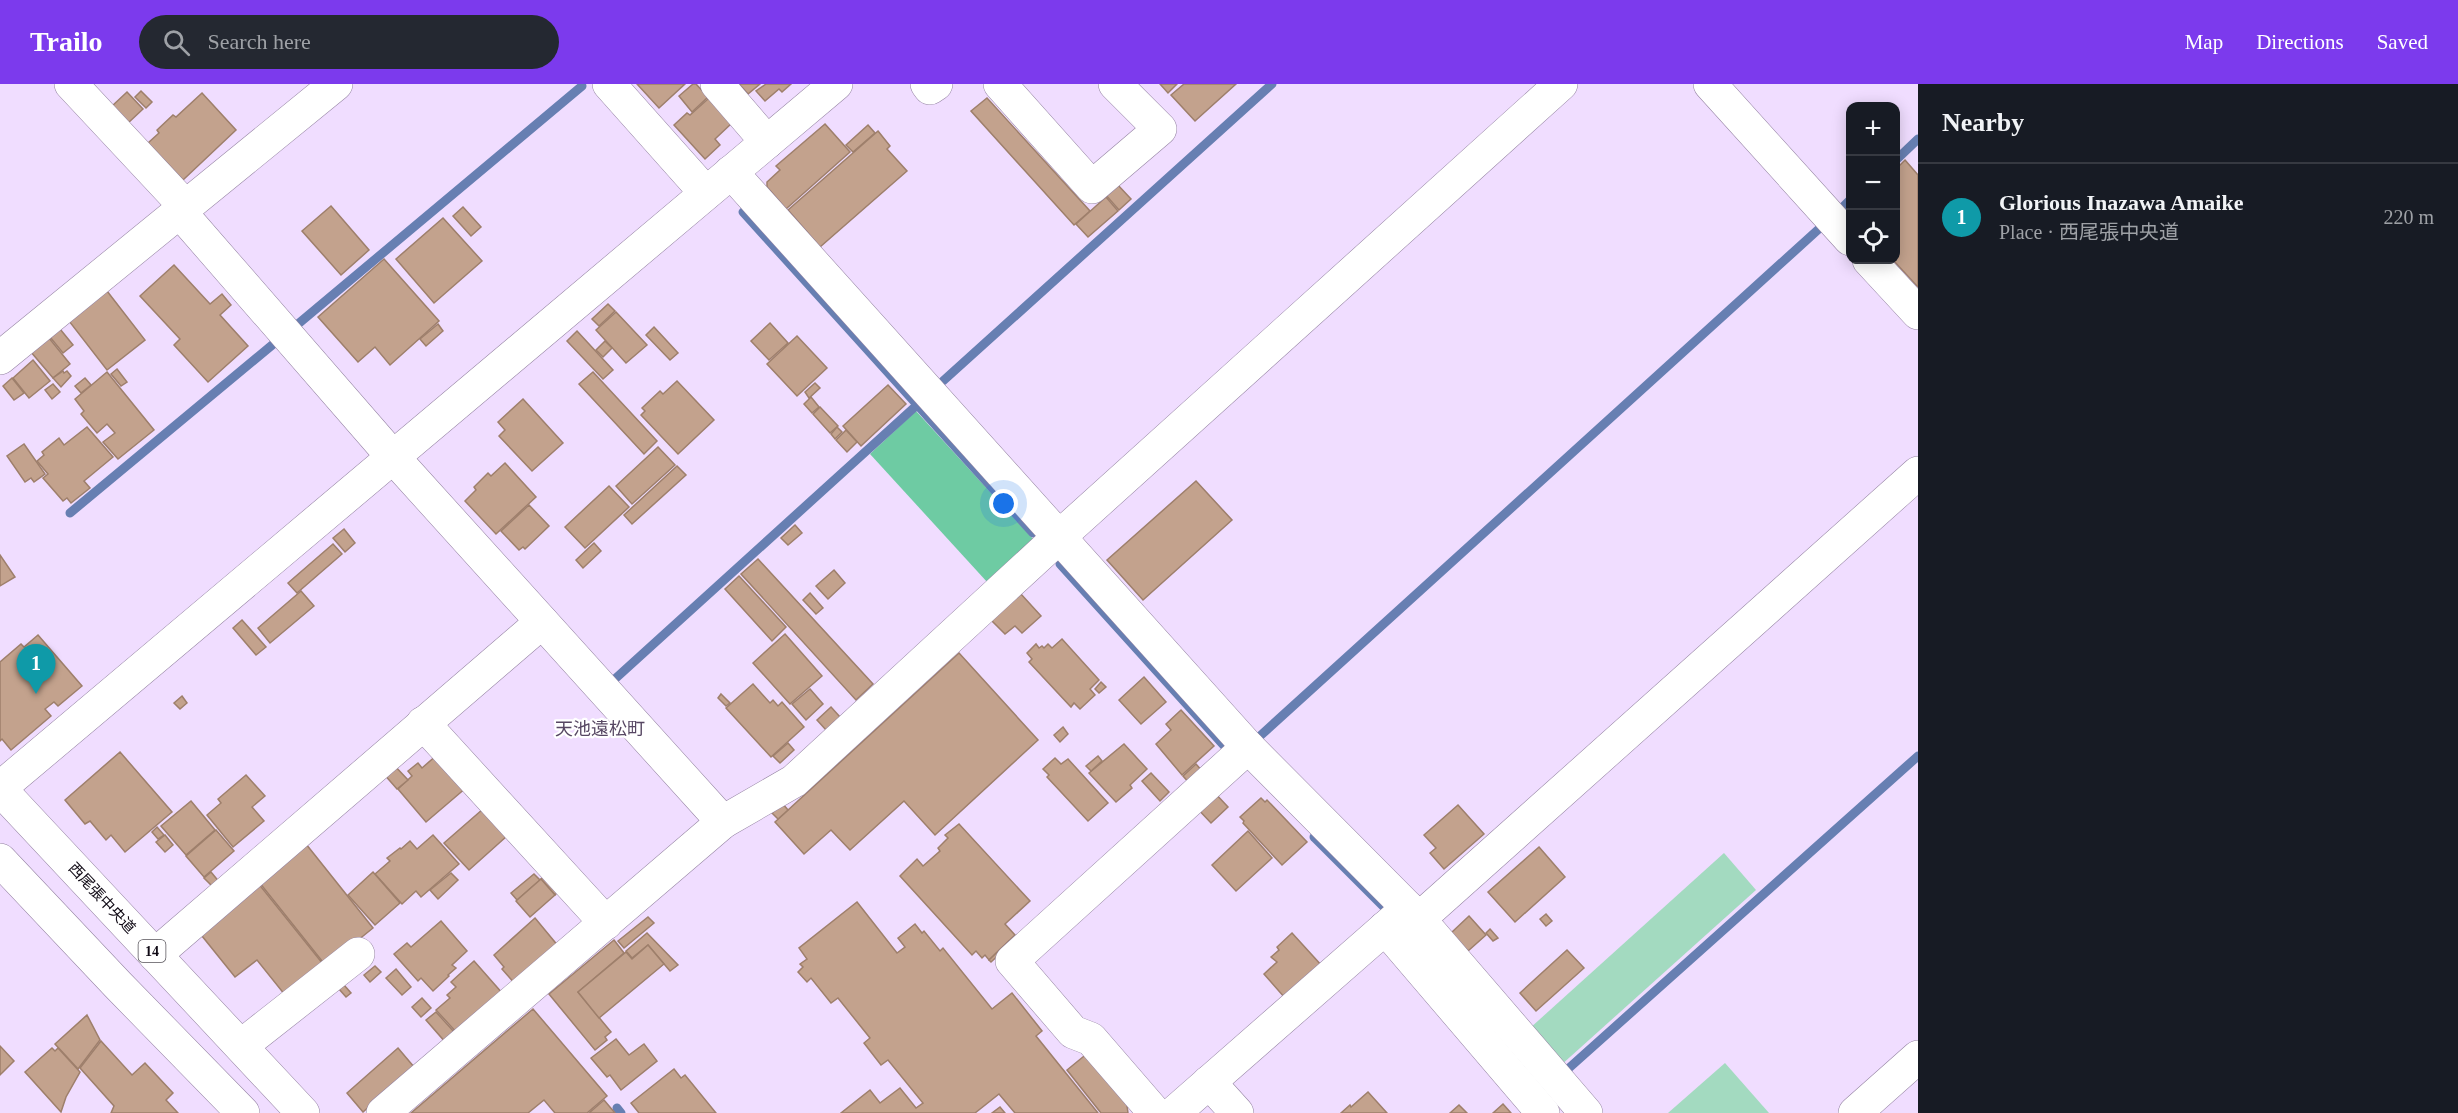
<!DOCTYPE html>
<meta charset="utf-8">
<style>
:root{--surface:#171b24;--page:#242831;--text:#f1f3f6;--muted:#9ea1a6;--line:#363941;--accent:#7c3aed}
body{margin:0;font-family:"Times New Roman","Noto Sans JP",serif;background:var(--page);color:var(--text)}
.controls{position:absolute;right:18px;top:18px;display:grid;overflow:hidden;border-radius:12px;box-shadow:0 3px 15px #0003}
.controls button{width:54px;height:54px;display:grid;place-items:center;padding:0;border:0;border-bottom:2px solid var(--line);background:var(--surface);color:var(--text);font:30px sans-serif}
.you{position:absolute;left:1004px;top:420px;width:21px;height:21px;margin:-15px;border:4px solid #fff;border-radius:50%;background:#1a73e8;box-shadow:0 0 0 9px #1a73e833}
.badge{display:grid;place-items:center;width:39px;height:39px;border-radius:50%;background:var(--accent);color:#fff;font-size:20px;font-weight:700}
.pin{position:absolute;translate:-50% -50px;filter:drop-shadow(0 2px 3px #0008)}
.pin::after{content:'';position:absolute;top:32px;width:21px;height:18px;background:inherit;clip-path:polygon(0 0,100% 0,50% 100%)}
.list{margin:0;padding:0;list-style:none}
h2{display:flex;justify-content:space-between;align-items:center;height:78px;margin:0;padding:0 24px;font-size:26px}
h2 small{font-size:20px;font-weight:400;color:var(--muted)}
.list li{display:grid;grid-template-columns:39px 1fr auto;gap:18px;align-items:center;box-sizing:border-box;height:108px;padding:0 24px;border-top:2px solid var(--line)}
.list b{display:block;font-size:22px;white-space:nowrap}
.list p{margin:0;font-size:20px;white-space:nowrap;color:var(--muted)}
.list em{font-size:20px;font-style:normal;color:var(--muted)}
.icon{flex:none;width:33px;height:33px;fill:none;stroke:currentColor;stroke-width:2;stroke-linecap:round;stroke-linejoin:round}
.map{position:relative;flex:none;width:1918px;height:1029px;overflow:hidden}
header{display:flex;align-items:center;gap:36px;box-sizing:border-box;height:84px;padding:0 30px;background:var(--accent);color:#fff}
header strong{font-size:28px}
nav{display:flex;gap:33px;margin-inline-start:auto;font-size:21px}
.search{width:420px;height:54px;background:var(--page);display:flex;align-items:center;gap:15px;box-sizing:border-box;padding:0 21px;border-radius:33px;color:var(--muted);font-size:22px}
main{display:flex}
aside{flex:1;background:var(--surface)}
.map>svg:first-child{display:block}
.green{fill:#a3dac0}
.forest{fill:#6ecba3}
.lines{fill:none;stroke-linecap:round;stroke-linejoin:round}
.stream{stroke:#677fb2;stroke-width:9}
.building{fill:#c3a28d;stroke:#9e7f6b;stroke-width:1.5}
.minor-casing{stroke:#9584a3;stroke-width:34}
.major-casing{stroke:#9584a3;stroke-width:34}
.minor{stroke:#fff;stroke-width:33}
.major{stroke:#fff;stroke-width:33}
.labels{text-anchor:middle;dominant-baseline:central;stroke-width:4.5;stroke-linejoin:round;paint-order:stroke}
.shield{fill:#fff;stroke:#57535a;stroke-width:1.5}
.shield-label{font-size:14px;font-weight:bold;fill:#0f0914}
.street-label{font-size:15px;fill:#0f0914;stroke:#fff}
.quarter-label{font-size:18px;fill:#574763;stroke:#fff}
</style>
<header>
<strong>Trailo</strong>
<div class="search"><svg class="icon" aria-label="search" viewBox="0 0 24 24"><circle cx="10" cy="10" r="6"/><path d="M15 15l6 6"/></svg>Search here</div>
<nav><a>Map</a><a>Directions</a><a>Saved</a></nav>
</header>
<main>
<div class="map">
<svg width="1918" height="1029" viewBox="0 0 1918 1029">
<rect width="100%" height="100%" fill="#f0ddff"/>
<g class="green">
<path d="M1724,769l32,37 -196,176 -31,-37z"/>
<path d="M1725,979l44,50h-101z"/>
</g>
<path class="forest" d="M916,327l119,130 -47,42 -118,-129z"/>
<g class="lines">
<g class="stream">
<path d="M1896,76l22,-21"/>
<path d="M1843,123l7,-7"/>
<path d="M743,128l290,321"/>
<path d="M298,240l284,-238"/>
<path d="M943,297l329,-297"/>
<path d="M70,429l207,-172"/>
<path d="M1060,480l168,186"/>
<path d="M616,594l301,-273"/>
<path d="M1260,652l561,-509"/>
<path d="M1314,753l73,73"/>
<path d="M1569,984l349,-312"/>
<path d="M617,1024l4,5"/>
</g>
</g>
<g class="building">
<path d="M637,0h48l-26,24z"/>
<path d="M693,0h3l12,13 -16,15 -13,-16z"/>
<path d="M739,0h21l-12,10z"/>
<path d="M766,0h25l-9,8 -3,-3 -14,12 -9,-10z"/>
<path d="M1160,0h17l-9,9z"/>
<path d="M1184,0h52l-41,37 -24,-26z"/>
<path d="M141,7l11,11 -6,6 -11,-11z"/>
<path d="M127,8l16,17 -16,15 -16,-17z"/>
<path d="M202,9l34,37 -53,50 -35,-37 11,-10 -2,-3 16,-15 3,2z"/>
<path d="M709,14l23,25 -17,16 5,6 -15,14 -31,-34 13,-12 3,2z"/>
<path d="M987,14l103,113 -16,14 -103,-114z"/>
<path d="M825,40l25,28 -64,57 -19,-22v-5l13,-12 -4,-4z"/>
<path d="M868,41l7,8 -22,19 -7,-7z"/>
<path d="M878,47l12,15 -3,3 20,22 -87,76 -32,-37z"/>
<path d="M1905,76l13,15v112l-25,-27h3v-91z"/>
<path d="M1116,99l15,16 -12,11 -14,-16z"/>
<path d="M1106,113l12,14 -30,26 -12,-13z"/>
<path d="M331,122l38,44 -28,25 -39,-44z"/>
<path d="M463,123l18,20 -10,9 -18,-20z"/>
<path d="M443,134l39,43 -48,42 -38,-44z"/>
<path d="M384,175l55,62 -49,44 -15,-18 -17,15 -40,-45z"/>
<path d="M174,181l36,39 12,-10 9,11 -11,10 28,31 -40,36 -34,-37 6,-6 -40,-43z"/>
<path d="M107,207l38,49 -38,30 -38,-49z"/>
<path d="M608,220l7,7 -16,15 -7,-7z"/>
<path d="M616,228l31,33 -21,18 -30,-33z"/>
<path d="M770,239l18,20 -19,17 -18,-19z"/>
<path d="M438,240l5,7 -17,15 -6,-7z"/>
<path d="M654,243l24,26 -8,7 -24,-25z"/>
<path d="M60,245l13,16 -10,8 -13,-16z"/>
<path d="M577,247l36,39 -10,9 -36,-38z"/>
<path d="M797,252l30,32 -30,28 -30,-32z"/>
<path d="M49,254l21,26 -17,14 -22,-26z"/>
<path d="M605,257l7,7 -9,9 -7,-7z"/>
<path d="M33,276l17,21 -21,17 -16,-20z"/>
<path d="M117,285l10,13 -6,4 -10,-12z"/>
<path d="M63,287l1,2 3,-2 4,5 -10,11 -8,-9z"/>
<path d="M107,288l47,58 -36,29 -15,-17 12,-9 -8,-9 -10,9 -16,-19 3,-3 -9,-12z"/>
<path d="M593,288l64,69 -13,13 -65,-70z"/>
<path d="M12,294l12,15 -10,7 -11,-14z"/>
<path d="M85,294l6,7 -10,8 -6,-7z"/>
<path d="M677,297l37,39 -36,34 -37,-39 4,-4 -3,-3 18,-17 3,3z"/>
<path d="M815,299l5,5 -11,10 -4,-6z"/>
<path d="M53,300l7,8 -8,7 -7,-9z"/>
<path d="M888,301l18,19 -45,42 -18,-20z"/>
<path d="M811,313l8,10 -7,6 -8,-9z"/>
<path d="M523,315l40,44 -31,28 -33,-35 6,-6 -7,-8z"/>
<path d="M820,323l18,19 -8,7 -17,-19z"/>
<path d="M87,343l26,30 -29,24 6,7 -19,15 -4,-5 -4,3 -20,-23 5,-4 -11,-13 7,-6 -2,-3 17,-14 5,7z"/>
<path d="M837,343l5,5 -7,7 -4,-5z"/>
<path d="M846,346l11,12 -10,10 -11,-12z"/>
<path d="M24,360l21,30 -11,8 -3,-4 -6,4 -18,-26z"/>
<path d="M658,363l17,18 -43,39 -16,-18z"/>
<path d="M505,379l31,34 -40,37 -31,-33 11,-11 -2,-3 14,-14 3,3z"/>
<path d="M677,382l9,9 -54,49 -8,-9z"/>
<path d="M1196,397l36,39 -89,80 -36,-40z"/>
<path d="M609,402l20,21 -44,41 -20,-21z"/>
<path d="M529,421l20,21 -24,23 -2,-2 -4,3 -18,-19z"/>
<path d="M795,441l7,8 -14,12 -7,-7z"/>
<path d="M344,445l11,14 -10,9 -12,-14z"/>
<path d="M594,459l7,8 -18,17 -7,-8z"/>
<path d="M333,460l9,10 -45,39 -9,-10z"/>
<path d="M0,471l15,22 -15,9z"/>
<path d="M758,475l115,125 -17,16 -115,-126z"/>
<path d="M834,486l11,13 -17,16 -12,-13z"/>
<path d="M739,492l47,51 -14,14 -47,-52z"/>
<path d="M301,507l13,15 -44,37 -12,-15z"/>
<path d="M810,509l13,15 -7,6 -13,-14z"/>
<path d="M1020,509l21,23 -19,17 -7,-7 -10,8 -14,-14z"/>
<path d="M242,536l24,27 -10,8 -23,-27z"/>
<path d="M785,550l37,42 -32,28 -37,-41z"/>
<path d="M38,551l44,51 -24,20 -4,-4 -9,7 6,7 -40,34 -9,-11 -2,2v-79l21,-18 3,3z"/>
<path d="M1062,555l37,41 -9,9 5,6 -15,14 -6,-6 -3,4 -42,-45 3,-3 -5,-6 9,-9 3,4 3,-2 2,2 4,-4 4,4z"/>
<path d="M959,569l79,87 -103,95 -31,-34 -54,49 -19,-20 -27,24 -29,-32z"/>
<path d="M1144,593l22,25 -25,22 -22,-24z"/>
<path d="M1101,598l5,5 -7,6 -4,-4z"/>
<path d="M753,600l17,19 3,-3 5,6 4,-4 22,25 -33,30 -45,-49z"/>
<path d="M810,605l13,15 -17,16 -14,-16z"/>
<path d="M721,610l9,9 -4,3 -8,-8z"/>
<path d="M182,612l5,7 -7,6 -6,-6z"/>
<path d="M831,623l9,10 -14,13 -9,-10z"/>
<path d="M1181,626l33,36 -32,29 -26,-31 15,-14 -5,-6z"/>
<path d="M1063,643l5,7 -8,8 -6,-7z"/>
<path d="M788,659l6,7 -14,13 -7,-7z"/>
<path d="M1124,660l23,25 -17,16 2,3 -16,14 -27,-29z"/>
<path d="M120,668l52,60 -47,40 -14,-17 -5,5 -16,-19 -5,3 -20,-24z"/>
<path d="M438,670l29,33 -41,35 -28,-33 14,-13 -4,-5 10,-8 4,5z"/>
<path d="M1098,672l4,5 -11,10 -5,-5z"/>
<path d="M1055,674l6,6 7,-5 40,44 -20,18 -41,-44 2,-2 -6,-6z"/>
<path d="M393,680l15,16 -11,9 -14,-16z"/>
<path d="M1196,680l7,8 -13,12 -7,-8z"/>
<path d="M1151,689l18,19 -9,9 -18,-20z"/>
<path d="M246,691l19,21 -13,11 12,14 -31,26 -26,-32 14,-12 -3,-4z"/>
<path d="M1213,707l15,16 -17,16 -15,-16z"/>
<path d="M1261,714l4,4 2,-2 40,42 -25,23 -39,-42 1,-2 -4,-4z"/>
<path d="M191,717l24,29 -29,25 -25,-29z"/>
<path d="M782,719l6,7 -10,9 -6,-6z"/>
<path d="M1458,721l26,29 -40,35 -14,-16 6,-5 -12,-13z"/>
<path d="M483,725l24,27 -38,34 -25,-27z"/>
<path d="M959,740l71,77 -25,23 10,11 -26,25 -4,-5 -3,3 -6,-7 -4,4 -72,-79 17,-17 6,7 17,-15 -2,-3 10,-10 -3,-3z"/>
<path d="M157,743l7,8 -6,4 -6,-7z"/>
<path d="M216,746l18,21 -30,26 -18,-21z"/>
<path d="M1248,747l24,27 -36,33 -24,-26z"/>
<path d="M165,751l8,10 -8,7 -9,-10z"/>
<path d="M433,751l26,29 -38,33 -5,-6 -14,13 -27,-30 15,-13 -3,-3 13,-10 1,1 9,-8 7,8z"/>
<path d="M306,760l67,84 -47,38 -67,-84z"/>
<path d="M1539,763l26,30 -50,45 -27,-30z"/>
<path d="M211,788l9,11 -6,5 -10,-10z"/>
<path d="M373,788l27,31 -25,22 -27,-30z"/>
<path d="M451,789l7,7 -20,19 -8,-9z"/>
<path d="M534,790l6,6 -23,20 -6,-7z"/>
<path d="M547,790l13,16 -5,5 -14,-16z"/>
<path d="M541,795l14,16 -25,22 -14,-16z"/>
<path d="M258,799l65,81 -38,31 -28,-35 -22,17 -37,-46z"/>
<path d="M857,818l40,51 8,-6 -7,-9 17,-14 7,9 2,-2 16,20 3,-3 49,61 20,-16 30,38 -6,5 62,77h-83l-16,-19 -24,19h-134l29,-23 10,13 20,-15 16,20 7,-5 -35,-43 -7,5 -17,-22 6,-5 -32,-40 -7,5 -20,-25 -4,4 -9,-10 5,-5 -3,-3 7,-5 -8,-11z"/>
<path d="M1546,830l6,7 -6,5 -6,-7z"/>
<path d="M1469,832l17,19 -18,16 -17,-18z"/>
<path d="M648,833l6,6 -30,25 -6,-7z"/>
<path d="M535,834l24,29 -43,38 -14,-16 2,-2 -10,-12z"/>
<path d="M441,837l26,30 -15,14 4,3 -8,7 1,1 -16,15 -12,-13 -3,3 -24,-27 13,-11 4,4z"/>
<path d="M1490,845l8,9 -5,3 -7,-8z"/>
<path d="M647,849l31,32 -8,6 -22,-26 -16,13 -6,-7z"/>
<path d="M1292,849l30,33 -37,32 -21,-24 13,-12 -6,-5 8,-7 -2,-3z"/>
<path d="M614,856l10,13 -46,39 33,40 -6,5 2,3 -12,10 -46,-56z"/>
<path d="M1009,857l2,3 -20,18 -2,-2z"/>
<path d="M648,861l16,19 -65,54 -21,-26 48,-40 6,7z"/>
<path d="M1567,866l17,18 -48,43 -16,-18z"/>
<path d="M474,877l29,33 -45,40 -22,-24 14,-12 -3,-3 9,-8 -5,-5z"/>
<path d="M375,882l6,6 -11,10 -6,-7z"/>
<path d="M396,885l15,18 -9,8 -16,-17z"/>
<path d="M344,901l7,8 -5,4 -7,-8z"/>
<path d="M422,914l9,10 -10,9 -9,-10z"/>
<path d="M533,925l74,87 -20,17h-32l-11,-13 -16,13h-117z"/>
<path d="M436,928l20,22 -9,10 -21,-24z"/>
<path d="M87,931l13,25 -22,29 -23,-25z"/>
<path d="M616,955l13,16 15,-11 13,17 -36,29 -11,-15 -3,2 -16,-19z"/>
<path d="M101,957l31,34 13,-12 28,30 -7,7 12,13h-67l3,-7 -34,-38z"/>
<path d="M0,962l14,15 -14,14z"/>
<path d="M52,964l3,3 3,-3 22,24 -14,25 -5,15 -36,-40z"/>
<path d="M398,964l16,19 -51,45 -16,-19z"/>
<path d="M1089,968l37,47 2,14h-27l-34,-43z"/>
<path d="M674,985l7,9 4,-3 31,38h-77l-8,-10z"/>
<path d="M1368,1008l19,21h-46l9,-8 1,2z"/>
<path d="M604,1016l11,13h-26z"/>
<path d="M1503,1020l8,9h-18z"/>
<path d="M1459,1021l8,8h-17z"/>
<path d="M1000,1023l5,6h-13z"/>
</g>
<g class="lines">
<g class="minor-casing">
<g id="minor">
<path d="M71,0l114,122"/>
<path d="M609,0l97,109"/>
<path d="M717,0l50,58"/>
<path d="M927,0l3,4 6,-4"/>
<path d="M1000,0l92,103 68,-58 -45,-45"/>
<path d="M1710,0l140,155"/>
<path d="M731,88l517,575 171,172 167,194"/>
<path d="M179,127l214,246 330,365"/>
<path d="M1869,176l49,53"/>
<path d="M0,274l336,-274"/>
<path d="M423,639l183,200"/>
<path d="M0,704l836,-704"/>
<path d="M1419,835l499,-446"/>
<path d="M1385,844l158,185"/>
<path d="M155,871l387,-333"/>
<path d="M241,962l117,-92"/>
<path d="M1209,998l28,31"/>
<path d="M383,1029l340,-291 71,-41 265,-244 502,-453"/>
<path d="M1155,1029l-64,-74 -18,-7 -61,-71 236,-214"/>
<path d="M1174,1029l234,-205"/>
<path d="M1855,1029l63,-56"/>
</g>
</g>
<g class="major-casing">
<g id="major">
<path d="M0,705l303,324"/>
<path d="M0,776l118,125 125,128"/>
</g>
</g>
<use href="#minor" class="minor"/>
<use href="#major" class="major"/>
</g>
<g class="labels">
<rect class="shield" x="138.5" y="856" width="27" height="22" rx="4.5"/>
<g class="shield-label">
<text x="152" y="867">14</text>
</g>
<g class="street-label">
<text transform="translate(102 814) rotate(47)">西尾張中央道</text>
</g>
<g class="quarter-label">
<text x="600" y="645">天池遠松町</text>
</g>
</g>
</svg>
<div class="controls">
<button>+</button>
<button>−</button>
<button><svg class="icon" aria-label="locate" viewBox="0 0 24 24"><circle cx="12" cy="12" r="6"/><path d="M12 2v4M12 18v4M2 12h4M18 12h4"/></svg></button>
</div>
<div class="you"></div>
<div class="pin badge" style="left:36px;top:610px;background:#0f9aa8">1</div>
</div>
<aside>
<h2>Nearby<small></small></h2>
<ul class="list">
<li><span class="badge" style="background:#0f9aa8">1</span><div><b>Glorious Inazawa Amaike</b><p>Place · 西尾張中央道</p></div><em>220 m</em></li>
</ul>
</aside>
</main>
